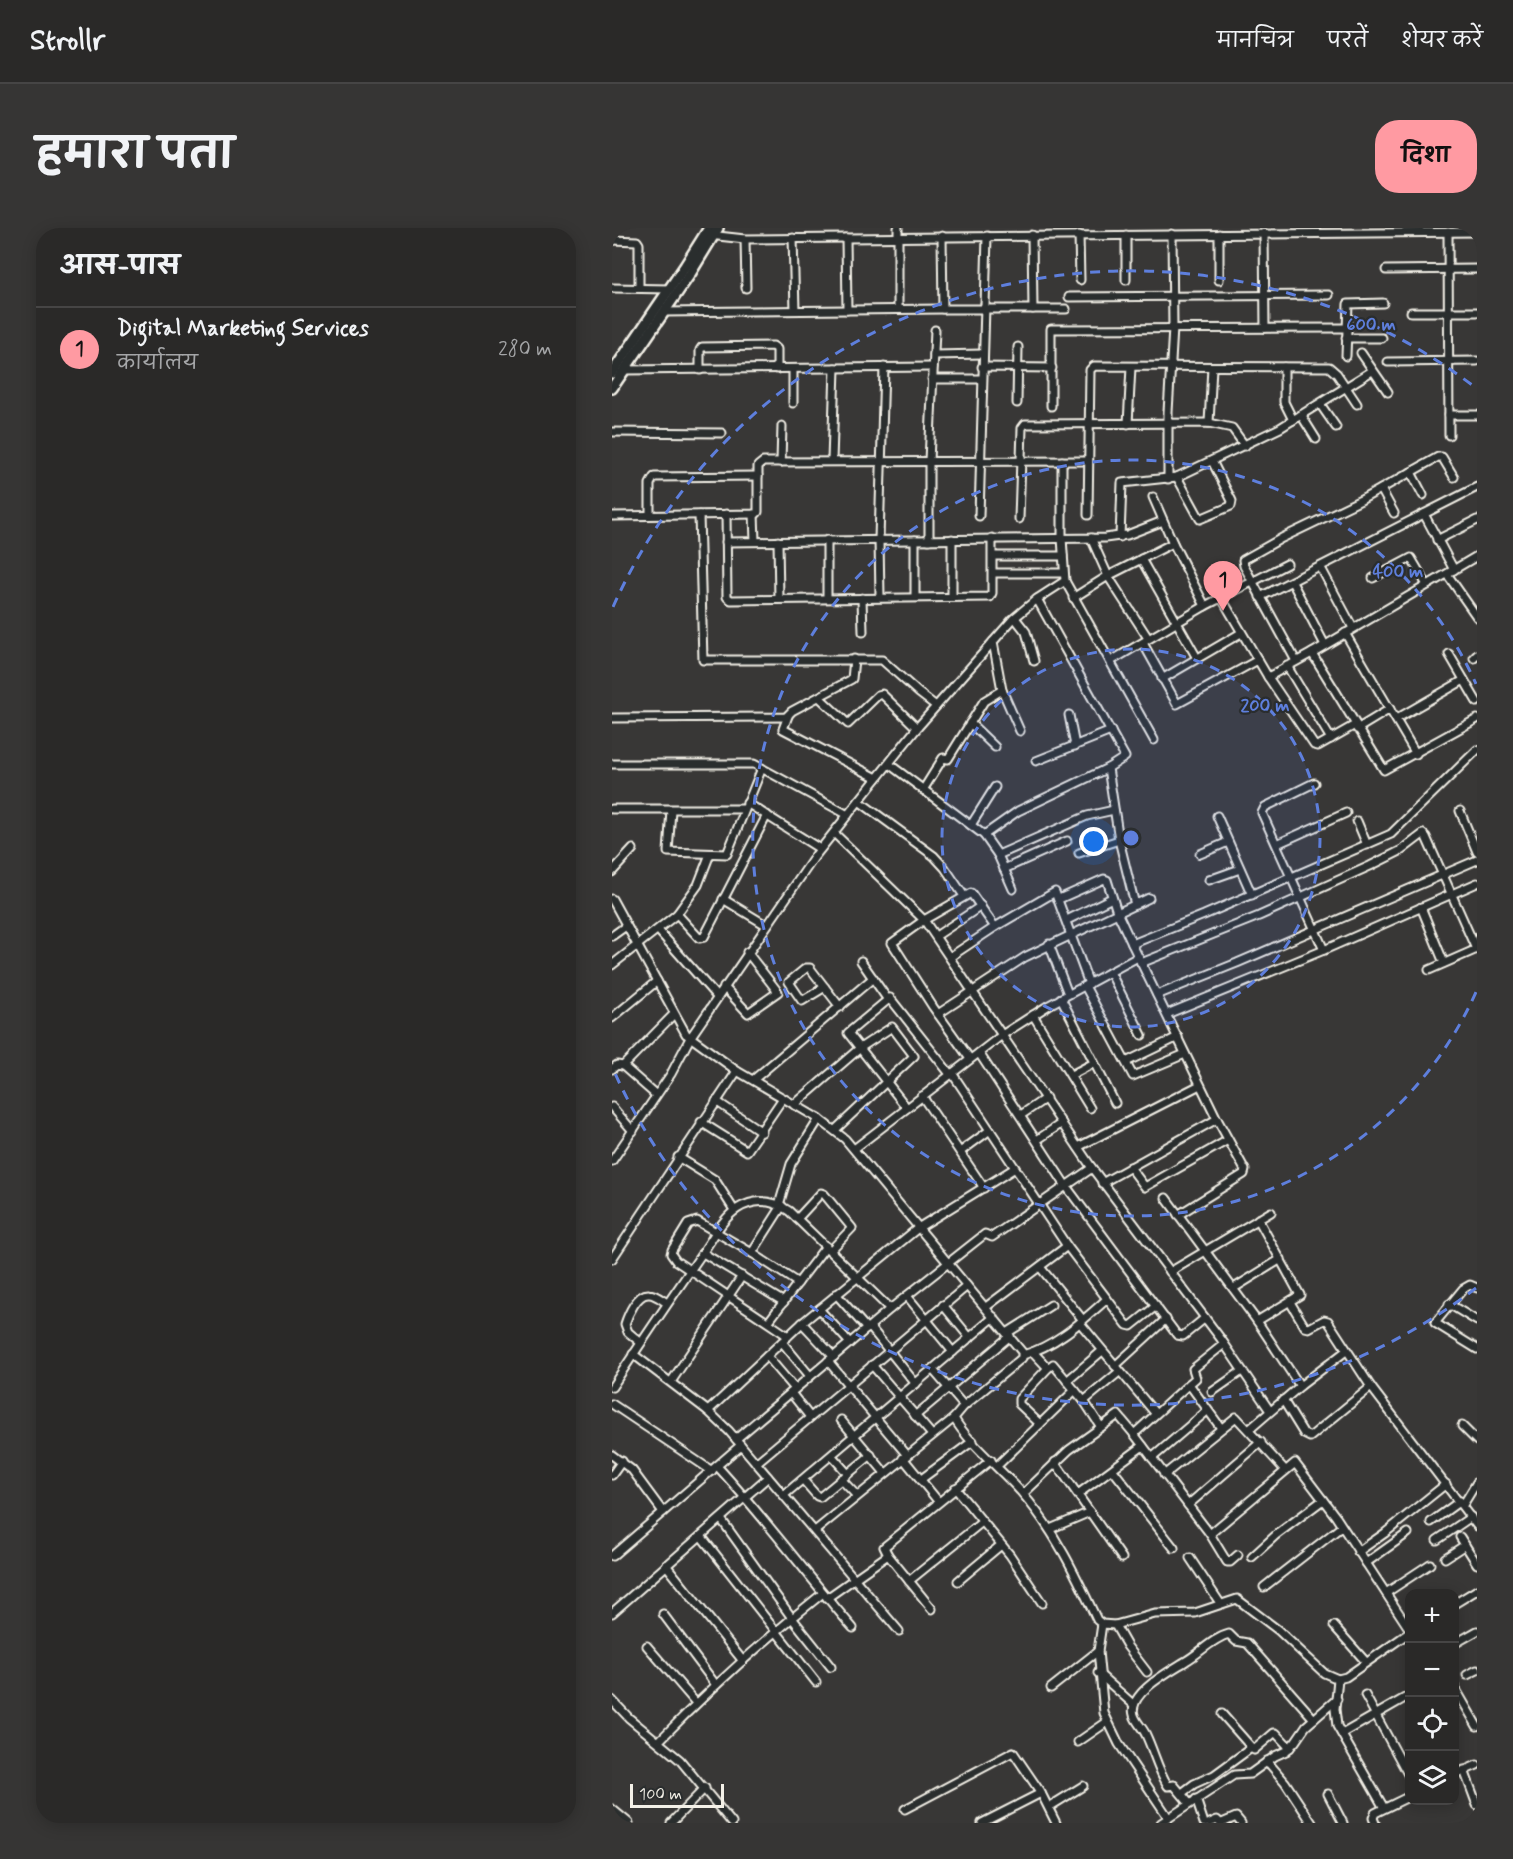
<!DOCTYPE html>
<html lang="hi">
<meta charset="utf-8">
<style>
:root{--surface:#2a2928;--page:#363534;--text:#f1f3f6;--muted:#a5a6a8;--line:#464545;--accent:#ff9aa2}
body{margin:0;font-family:Mynerve,"Playpen Sans Deva",sans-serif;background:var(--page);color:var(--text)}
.controls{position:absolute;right:18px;bottom:18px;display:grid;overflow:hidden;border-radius:12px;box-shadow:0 3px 15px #0003}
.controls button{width:54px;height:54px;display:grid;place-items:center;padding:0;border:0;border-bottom:2px solid var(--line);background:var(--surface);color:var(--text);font:30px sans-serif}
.scale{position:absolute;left:18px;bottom:15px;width:94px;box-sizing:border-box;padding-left:6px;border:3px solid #f4f1e8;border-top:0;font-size:16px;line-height:21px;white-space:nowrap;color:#f4f1e8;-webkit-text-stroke:4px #2a2d2e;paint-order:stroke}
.you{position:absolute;left:482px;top:614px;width:21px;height:21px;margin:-15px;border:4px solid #fff;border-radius:50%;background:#1a73e8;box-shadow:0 0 0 9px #1a73e833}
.badge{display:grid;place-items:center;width:39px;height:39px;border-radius:50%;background:var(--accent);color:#111;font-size:20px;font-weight:700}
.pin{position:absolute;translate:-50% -50px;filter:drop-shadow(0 2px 3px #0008)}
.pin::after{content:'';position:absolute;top:32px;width:21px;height:18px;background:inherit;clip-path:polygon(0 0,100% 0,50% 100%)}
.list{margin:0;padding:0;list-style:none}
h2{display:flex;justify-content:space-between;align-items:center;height:78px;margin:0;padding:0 24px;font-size:26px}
h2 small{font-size:20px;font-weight:400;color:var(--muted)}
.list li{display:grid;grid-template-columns:39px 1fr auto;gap:18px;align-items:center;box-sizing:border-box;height:84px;padding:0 24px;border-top:2px solid var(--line)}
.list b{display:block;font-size:22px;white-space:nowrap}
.list p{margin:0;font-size:20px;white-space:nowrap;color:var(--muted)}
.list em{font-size:20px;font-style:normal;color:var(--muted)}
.icon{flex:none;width:33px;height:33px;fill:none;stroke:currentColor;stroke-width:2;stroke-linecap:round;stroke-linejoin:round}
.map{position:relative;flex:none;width:865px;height:1595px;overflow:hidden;border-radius:24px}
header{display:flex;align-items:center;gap:36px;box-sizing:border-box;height:84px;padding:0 30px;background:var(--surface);border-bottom:2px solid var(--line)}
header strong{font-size:28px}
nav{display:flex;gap:33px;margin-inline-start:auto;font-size:21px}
.intro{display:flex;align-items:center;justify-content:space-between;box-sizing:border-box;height:144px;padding:0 36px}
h1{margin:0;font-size:42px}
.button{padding:15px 27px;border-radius:24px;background:var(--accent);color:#111;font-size:21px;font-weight:700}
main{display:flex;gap:36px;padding:0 36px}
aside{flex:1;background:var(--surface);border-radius:24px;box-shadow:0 3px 15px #0003}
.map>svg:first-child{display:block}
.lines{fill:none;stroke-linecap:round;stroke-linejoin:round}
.minor-casing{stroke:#f4f1e8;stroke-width:11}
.highway-casing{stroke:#f4f1e8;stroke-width:14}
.minor{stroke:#2a2d2e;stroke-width:7}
.highway{stroke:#2a2d2e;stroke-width:9}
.ring{fill:none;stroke:#5e7fdd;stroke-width:3;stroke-dasharray:10 8}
.centre{fill:#5e7fdd;stroke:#2a2d2e;stroke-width:3}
.ring-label{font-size:18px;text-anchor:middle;font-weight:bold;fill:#5e7fdd;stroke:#2a2d2e;stroke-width:4.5;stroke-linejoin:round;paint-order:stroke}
</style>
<header>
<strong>Strollr</strong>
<nav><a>मानचित्र</a><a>परतें</a><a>शेयर करें</a></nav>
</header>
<div class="intro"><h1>हमारा पता</h1><a class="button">दिशा</a></div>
<main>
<aside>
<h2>आस-पास<small></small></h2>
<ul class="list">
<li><span class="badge">1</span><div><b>Digital Marketing Services</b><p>कार्यालय</p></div><em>280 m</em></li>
</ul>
</aside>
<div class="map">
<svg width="865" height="1595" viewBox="0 0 865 1595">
<rect width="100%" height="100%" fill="#383736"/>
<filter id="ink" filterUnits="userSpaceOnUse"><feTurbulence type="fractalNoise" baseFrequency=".0167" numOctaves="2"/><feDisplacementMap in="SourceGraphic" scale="12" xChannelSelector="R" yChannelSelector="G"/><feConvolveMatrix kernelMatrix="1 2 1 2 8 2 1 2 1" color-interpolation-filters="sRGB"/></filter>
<g filter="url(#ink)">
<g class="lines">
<g class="minor-casing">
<g id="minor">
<path d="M836,4l1,203"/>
<path d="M652,5l1,95"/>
<path d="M607,6v46"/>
<path d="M97,7l36,4 101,-1 631,-6"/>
<path d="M420,7l1,74"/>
<path d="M467,7l1,45"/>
<path d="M514,7v45"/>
<path d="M330,8l1,73"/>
<path d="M181,10l2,72"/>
<path d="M234,10l1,72"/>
<path d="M133,11l1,49"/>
<path d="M0,12l25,1 2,3v44"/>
<path d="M774,42l91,-1"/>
<path d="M0,60l58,1"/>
<path d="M457,69l260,-2"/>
<path d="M286,81v-81"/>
<path d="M52,84l279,-3h123"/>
<path d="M799,84h66"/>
<path d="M734,110h36"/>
<path d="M749,125l27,39"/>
<path d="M322,127l49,-1"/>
<path d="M734,128l2,-52 35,-1"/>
<path d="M776,134l89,-1"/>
<path d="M370,139l70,1"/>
<path d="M672,139v35l9,18"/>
<path d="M181,141v34"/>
<path d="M12,142l309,-3"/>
<path d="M88,142v-20l2,-3 71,-1 4,3v20"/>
<path d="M320,151h49"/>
<path d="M405,175l1,-56"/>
<path d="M708,176l16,23"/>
<path d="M439,178v-77l295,-1"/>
<path d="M689,187l15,24"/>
<path d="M837,187h28"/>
<path d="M597,195l3,-56"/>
<path d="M516,196l3,-57"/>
<path d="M0,204l110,1"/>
<path d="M220,233l3,-93"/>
<path d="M169,234l1,-36"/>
<path d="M799,244l12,23"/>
<path d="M565,249l23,42 31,-13 1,-5 -20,-40"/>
<path d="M556,251v-67l5,-84 -1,-94"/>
<path d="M769,261l13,24"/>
<path d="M541,269l20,46 32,63"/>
<path d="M114,286l1,83 4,3 259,-3 2,-4v-55"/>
<path d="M142,286l1,27"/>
<path d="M812,286l30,56"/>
<path d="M38,287v-31l4,-7 104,-1"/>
<path d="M87,287l4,145h179l37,33 17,13"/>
<path d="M476,287l2,-145 4,-4 235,1 8,7 20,30"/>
<path d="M0,288l144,-2 2,-2v-46l5,-4 325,-1"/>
<path d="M367,288l8,-280"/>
<path d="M407,291l3,-91 3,-4 184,-1 23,5 13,18"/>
<path d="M508,309l2,-54 55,-6 103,-49 92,-57"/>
<path d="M479,310l17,38 40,62"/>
<path d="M340,311v58"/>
<path d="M215,312v58"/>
<path d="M303,312v57"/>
<path d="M317,312v-79l6,-131"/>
<path d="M825,312l40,-20"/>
<path d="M166,313l1,58"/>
<path d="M114,314l379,-4 22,-3 36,-14"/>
<path d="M381,328h70"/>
<path d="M865,328l-165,97 72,117 93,-51"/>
<path d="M529,331l56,99"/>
<path d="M709,340l32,60"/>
<path d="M381,345h70"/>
<path d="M835,346l30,43"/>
<path d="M761,350l38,-20 16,27"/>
<path d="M453,353l89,159"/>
<path d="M680,354l33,63"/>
<path d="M268,369l-1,-57 5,-173"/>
<path d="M609,369l47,80 46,68 4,1 37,-21"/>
<path d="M648,369l217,-110"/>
<path d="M250,370l1,34"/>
<path d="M461,370l35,-22 65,-33"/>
<path d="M403,390l11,14 8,29"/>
<path d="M733,405l71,121"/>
<path d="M381,414l9,48 18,41"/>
<path d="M531,415l34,61 81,-44"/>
<path d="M837,426l28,48"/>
<path d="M862,430l3,-3"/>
<path d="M499,433l94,-55 82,-42"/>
<path d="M684,433l-52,-95 -1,-6 39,-22 79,-38 77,-43h4l12,20"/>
<path d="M675,438l44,73"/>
<path d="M656,449l44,-24"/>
<path d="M550,451l79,-46"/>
<path d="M207,469l29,27 30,-29 4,-1 35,34"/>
<path d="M457,487l6,31"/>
<path d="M176,488l-5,13 94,49"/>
<path d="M0,490l174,-1 6,-6 60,-32 2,-20"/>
<path d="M784,491l68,-39"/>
<path d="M358,495l25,24"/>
<path d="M745,501l33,-20"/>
<path d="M424,533l75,-30"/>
<path d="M0,536h142l94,51"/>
<path d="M277,536l95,71 14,20 15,34"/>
<path d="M496,540l11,72 16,65"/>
<path d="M702,555l-49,24 -3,6 62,137"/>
<path d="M311,562l20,-32 5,1 36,-58 18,-11"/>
<path d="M247,573l75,55 11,12 19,28"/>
<path d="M135,575l73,46"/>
<path d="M0,581h132"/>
<path d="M59,582l-3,42 59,2 35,-86"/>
<path d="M848,583l17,41"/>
<path d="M605,588l35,79"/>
<path d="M745,593l10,24"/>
<path d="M359,597l24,-38"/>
<path d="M222,605l90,87 168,248 129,171 49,72"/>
<path d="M372,607l34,-24 90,-43 17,-11 -88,-158"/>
<path d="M665,616l69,-31"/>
<path d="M467,625l40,-13"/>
<path d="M588,626l28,-12"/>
<path d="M386,627l89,-39 27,-6"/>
<path d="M392,641l63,-28"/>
<path d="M0,644l21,-23"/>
<path d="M597,652l31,-11"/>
<path d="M0,671l74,135 51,37 82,48 26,20 177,213v6l-58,48 -10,12c13,24 49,53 68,75 33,38 54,82 75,127l5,4 13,1 40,-11 40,-1 42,-14 41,31 46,43 14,6 8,-2 64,-45"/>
<path d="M111,671l43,26"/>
<path d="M447,671l45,-20 3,1 10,32 15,32 85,175 28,51 -1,4 -66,41"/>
<path d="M809,679l23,56"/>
<path d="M65,686l22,24 5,-1 63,-122"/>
<path d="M455,692l45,-22"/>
<path d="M46,702l59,67"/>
<path d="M0,708l14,-10"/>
<path d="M324,708l45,-30"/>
<path d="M437,716l19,50"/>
<path d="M520,716l72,-29 187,-81 86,-84"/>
<path d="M338,729l45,-30 60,-35 34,92"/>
<path d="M249,733l27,39"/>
<path d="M529,735l118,-47 111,-50 32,-16 21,-16 3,3 50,112"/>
<path d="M0,737l65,-51 21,-29 12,-31"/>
<path d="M817,742l48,-21"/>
<path d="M498,744l32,63"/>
<path d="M473,758l48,90 52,-22"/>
<path d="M112,759l24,26 30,-21 -31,-40"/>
<path d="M213,759l-23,14 -13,-19 17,-14h4l30,39"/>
<path d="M545,767l80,-32 240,-103"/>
<path d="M449,770l54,105"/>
<path d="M326,786l87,-57 124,-59"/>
<path d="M555,786l157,-64 153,-67"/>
<path d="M421,787l57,93"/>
<path d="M0,790l45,-37"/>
<path d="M367,825l87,133 111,149 6,1 22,-18"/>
<path d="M358,831l-37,-52 -41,-64 32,-23 47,-27 24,34"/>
<path d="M514,834l52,-25"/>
<path d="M0,841l5,-4 6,1"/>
<path d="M340,845l115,173 60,79 4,1 25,-20"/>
<path d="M459,847l23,-12"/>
<path d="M141,852l120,-102"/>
<path d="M44,867l-33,-29 51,-52"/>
<path d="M310,868l62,92"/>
<path d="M104,873l46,31"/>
<path d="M182,877l66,-57 32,-21 22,29 -79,74"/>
<path d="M0,879l21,24"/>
<path d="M295,880l-59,-75 42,-35 60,76"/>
<path d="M409,887l25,-17"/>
<path d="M89,894l46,29 36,-53"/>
<path d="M425,912l25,-17"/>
<path d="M466,919l122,-62"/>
<path d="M242,921l148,-114 47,-30 89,-48"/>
<path d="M348,924l30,-22"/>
<path d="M66,929l37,23 19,30"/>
<path d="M0,933l59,-87 19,-36 125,-182 102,-128 96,-109 24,-20 28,-18 -3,-43v-77"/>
<path d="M518,939l15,20 83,-47"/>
<path d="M490,955l115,-64"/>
<path d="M554,970l91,123 43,65"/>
<path d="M167,977l12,-41 28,-45"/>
<path d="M185,991l24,-26 3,1 28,34 -22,23"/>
<path d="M91,1025l81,49"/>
<path d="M140,1025l30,-47"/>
<path d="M0,1031l125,-188"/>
<path d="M428,1039l43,53"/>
<path d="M558,1044l101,-60"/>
<path d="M622,1060l47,-29"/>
<path d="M865,1060l-7,-3 -7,4 -28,34 42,26"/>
<path d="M224,1066l31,35"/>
<path d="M295,1068l46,56"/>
<path d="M678,1074l15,25 4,1 15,-8 4,1 43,66 106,139"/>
<path d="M837,1076l28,17"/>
<path d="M331,1077l27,33"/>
<path d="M374,1079l81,-61"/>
<path d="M207,1081l31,34"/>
<path d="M157,1093l57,-75"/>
<path d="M645,1093l43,-26 -42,-76"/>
<path d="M190,1095l32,34"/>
<path d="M468,1095l75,90"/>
<path d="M258,1099l46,57"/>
<path d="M395,1105l44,-28"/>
<path d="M176,1108l-112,-75 -5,-7 1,-4 16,-26 9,-3 55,32 46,30"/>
<path d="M28,1114l-12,-10 -3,-8c3,-9 12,-31 24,-30 6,0 13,6 18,9"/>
<path d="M170,1114l28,34"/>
<path d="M421,1124l15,16"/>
<path d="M21,1126l75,57 21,20 170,200"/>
<path d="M411,1127c33,-9 59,-34 84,-56"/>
<path d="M155,1128l28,33"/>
<path d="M216,1133l79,94"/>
<path d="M260,1137l60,70"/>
<path d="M503,1138l51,-47"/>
<path d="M321,1142l31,36"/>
<path d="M455,1153l35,-30"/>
<path d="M59,1154l71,-106"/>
<path d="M577,1156l7,-6 -3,-9 31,-25"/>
<path d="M0,1159c30,-46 60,-90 91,-135 10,-14 20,-34 34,-43 18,-11 36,-9 52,2l101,98 95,-75 7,3 100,-69"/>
<path d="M600,1164l30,-21"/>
<path d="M179,1165l19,24"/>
<path d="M671,1172l21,34 6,3 61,-50"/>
<path d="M472,1173l35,-29"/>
<path d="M0,1176l100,67"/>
<path d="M96,1183l94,-88 116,-95 97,-60"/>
<path d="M303,1188l95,-80"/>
<path d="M229,1192l44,53"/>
<path d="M428,1196l-21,-20v-5l29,-31 5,-4 31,37 17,26"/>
<path d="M850,1198l15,15"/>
<path d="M638,1201l50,-43 46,-35"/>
<path d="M522,1206l55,-50 32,44"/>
<path d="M124,1211l154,-130"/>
<path d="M0,1227l20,15 31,42"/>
<path d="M220,1228l16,18"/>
<path d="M291,1230l35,43"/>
<path d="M540,1230l55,-47"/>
<path d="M443,1234l67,96"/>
<path d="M144,1235l211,-177"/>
<path d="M105,1238c48,52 90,109 136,162"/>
<path d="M385,1238l78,-76"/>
<path d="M501,1242l61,78"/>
<path d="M0,1247l10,-14"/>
<path d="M552,1247l72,-58 49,53"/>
<path d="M229,1251l16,17"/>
<path d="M191,1252l14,16 3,1 51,-42"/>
<path d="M308,1252l53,-39"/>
<path d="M343,1260l55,67 32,48"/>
<path d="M411,1266l46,-44 49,-35 16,19 76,100 17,28h3l8,-7"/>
<path d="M466,1266l65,-48"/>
<path d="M172,1267l210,-178"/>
<path d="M576,1277l73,-63"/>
<path d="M851,1277l14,-23"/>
<path d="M109,1291l71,99 39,49"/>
<path d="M819,1294l29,-21"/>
<path d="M438,1301l40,-17"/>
<path d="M203,1303l139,-113"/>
<path d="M598,1306l85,-71 41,54 74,113"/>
<path d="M89,1308l115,146"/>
<path d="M848,1309l17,27"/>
<path d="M825,1312l34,-23"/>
<path d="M746,1324l27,-19 61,-49"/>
<path d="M0,1328l129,-111"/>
<path d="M640,1329l24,-22 47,-35"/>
<path d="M578,1330l30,45"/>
<path d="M833,1330l20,-13"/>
<path d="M754,1335l42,-30"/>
<path d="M54,1337l77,96"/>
<path d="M297,1353l73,-59"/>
<path d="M346,1353l43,-36"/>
<path d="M652,1359l77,-60"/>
<path d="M774,1365l44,-29"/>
<path d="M215,1370l61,-43"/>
<path d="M842,1376l23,-14"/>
<path d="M320,1381l-44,-54 -4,-8 107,-87"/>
<path d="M0,1385l156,-136"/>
<path d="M51,1386l53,71"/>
<path d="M490,1396l-4,27 6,62 15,31 49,73"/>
<path d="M503,1397l12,21 20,26"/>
<path d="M722,1398l32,36"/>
<path d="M842,1416l23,-13"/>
<path d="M35,1418l49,57"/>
<path d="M486,1445l36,32"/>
<path d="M855,1447l10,-5"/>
<path d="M726,1451l-3,30 2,17 47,82"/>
<path d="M842,1458l23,40"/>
<path d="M439,1460l47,-37"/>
<path d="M753,1467l45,83"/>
<path d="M0,1472l17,18 51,42 52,63"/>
<path d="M610,1486l30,34"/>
<path d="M730,1506l68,-39"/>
<path d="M47,1513c52,-53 106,-102 164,-148"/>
<path d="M466,1514l29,-20"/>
<path d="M655,1533l18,21 27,41"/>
<path d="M852,1542l13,35"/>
<path d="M842,1547l23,-10"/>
<path d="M570,1565l12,-9 20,-9 37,-27 3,2 20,-17h2l14,15"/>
<path d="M716,1566l15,29"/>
<path d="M584,1571l8,24"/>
<path d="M577,1575l-15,-18 -6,1c-10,-16 -14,-34 -22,-51 -3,-7 -10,-13 -12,-20 -7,-22 38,-45 52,-54 14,-8 27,-23 43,-27l7,7 11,2 67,76"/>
<path d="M437,1579l34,-21"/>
<path d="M0,1581l17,14"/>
<path d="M293,1581l108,-57 28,41 15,30"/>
<path d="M59,1595l34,-35"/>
<path d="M370,1595l59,-30"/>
<path d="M549,1595l73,-48 16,-1 25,-18 11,-5 9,-9 11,-16 31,-27"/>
<path d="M598,1595l7,-3 3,3"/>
<path d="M610,1595l14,-6 5,6"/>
<path d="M763,1595l-2,-5 2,-5 35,-17"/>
</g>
</g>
<g class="highway-casing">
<g id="highway">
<path d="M0,145l73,-107 24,-38"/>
<path d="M0,160l78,-114 28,-46"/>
</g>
</g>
<use href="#minor" class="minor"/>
<use href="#highway" class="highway"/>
</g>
</g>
<circle cx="519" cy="610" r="189" fill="#5e7fdd" fill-opacity=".12"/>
<g class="ring">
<circle cx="519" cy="610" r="189"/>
<path d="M864 764A378 378 0 1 1 864 456"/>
<path d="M864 1060A567 567 0 0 1 1 841M1 379A567 567 0 0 1 864 160"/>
</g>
<circle cx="519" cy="610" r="9" class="centre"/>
<g class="ring-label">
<text x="759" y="102">600 m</text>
<text x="786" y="349">400 m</text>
<text x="653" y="483">200 m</text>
</g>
</svg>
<div class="controls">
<button>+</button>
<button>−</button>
<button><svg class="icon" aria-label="locate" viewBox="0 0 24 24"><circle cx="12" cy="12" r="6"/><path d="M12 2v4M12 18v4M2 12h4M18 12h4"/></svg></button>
<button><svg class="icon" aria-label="layers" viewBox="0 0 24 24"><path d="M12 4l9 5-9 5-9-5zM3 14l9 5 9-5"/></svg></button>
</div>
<div class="scale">100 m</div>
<div class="you"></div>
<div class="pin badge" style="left:611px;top:383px">1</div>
</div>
</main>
